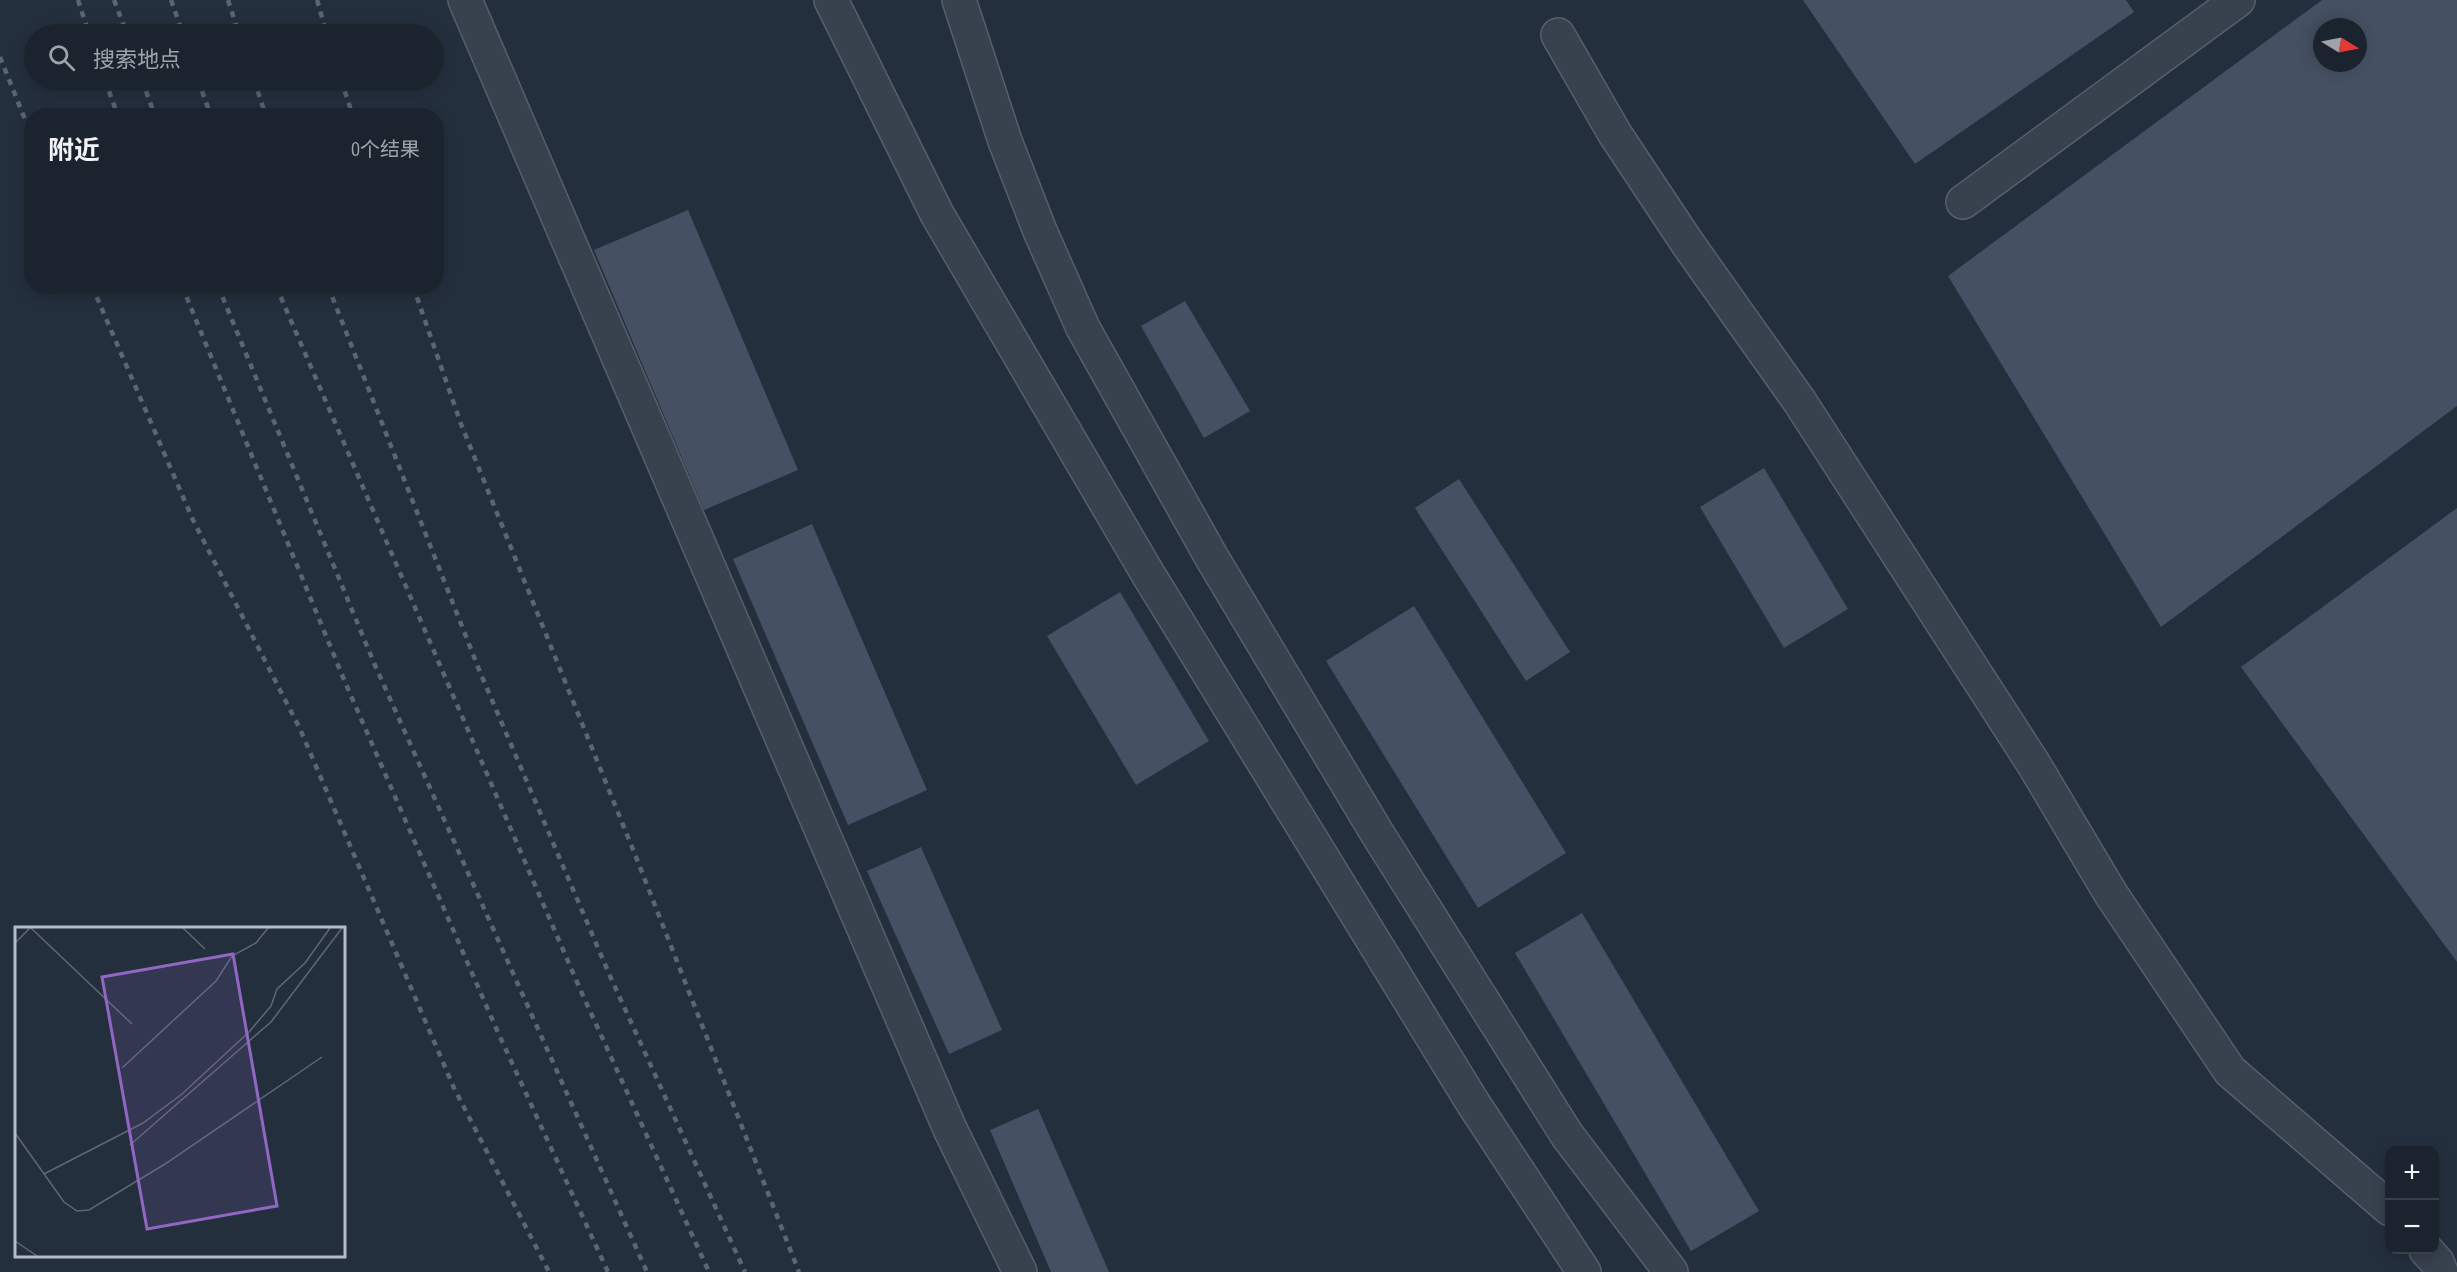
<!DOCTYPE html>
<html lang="zh">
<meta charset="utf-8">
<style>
:root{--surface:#1b232e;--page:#282f3a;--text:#f1f3f6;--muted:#a0a4aa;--line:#39404a}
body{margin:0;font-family:"PT Sans Narrow","Noto Sans SC",sans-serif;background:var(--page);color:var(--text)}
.controls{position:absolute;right:18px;bottom:18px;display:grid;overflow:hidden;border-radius:12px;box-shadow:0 3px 15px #0003}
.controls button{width:54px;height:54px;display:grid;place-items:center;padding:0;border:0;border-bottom:2px solid var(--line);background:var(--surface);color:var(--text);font:30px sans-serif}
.compass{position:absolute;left:2313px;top:18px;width:54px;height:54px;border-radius:50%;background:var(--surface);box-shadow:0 3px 15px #0003;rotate:100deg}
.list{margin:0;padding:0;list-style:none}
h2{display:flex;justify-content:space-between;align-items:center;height:78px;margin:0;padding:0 24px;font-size:26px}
h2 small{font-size:20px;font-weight:400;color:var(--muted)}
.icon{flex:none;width:33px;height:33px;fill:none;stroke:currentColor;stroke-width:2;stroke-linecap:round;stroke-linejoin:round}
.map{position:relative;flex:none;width:2457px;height:1272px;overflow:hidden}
.search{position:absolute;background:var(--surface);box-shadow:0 3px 15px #0003;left:24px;top:24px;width:420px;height:66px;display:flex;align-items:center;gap:15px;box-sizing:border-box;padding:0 21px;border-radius:33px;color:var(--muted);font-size:22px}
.panel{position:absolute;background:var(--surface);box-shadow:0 3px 15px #0003;left:24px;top:108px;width:420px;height:186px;border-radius:24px}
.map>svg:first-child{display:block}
.building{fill:#455162;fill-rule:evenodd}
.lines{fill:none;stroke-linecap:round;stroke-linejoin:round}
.minor-casing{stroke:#565f6c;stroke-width:36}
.minor{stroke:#38414e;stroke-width:33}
.rail{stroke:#5a6575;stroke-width:4.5;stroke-dasharray:6 6;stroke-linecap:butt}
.inset-road{fill:none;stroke:#5e6776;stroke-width:1.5}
.view{fill:#9266c3;fill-opacity:0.15;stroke:#9266c3;stroke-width:3}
.inset-edge{fill:none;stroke:#b4bcc9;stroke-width:3}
</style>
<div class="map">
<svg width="2457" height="1272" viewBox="0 0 2457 1272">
<rect width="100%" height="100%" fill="#242f3e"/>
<g class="building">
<path d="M1803,0h323l8,12 -219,152z"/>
<path d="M2322,0h135v406l-296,221 -213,-351zM2322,27h36v36h-36z"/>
<path d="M688,210l110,260 -94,40 -110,-260z"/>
<path d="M1185,301l65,110 -46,27 -63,-112z"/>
<path d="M1764,468l84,141 -64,39 -84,-141z"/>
<path d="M1459,479l111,173 -44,29 -111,-173z"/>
<path d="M2457,508v454l-216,-295z"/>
<path d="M812,524l115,266 -79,35 -115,-266z"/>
<path d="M1120,592l89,149 -73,44 -89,-149z"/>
<path d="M1414,606l152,247 -88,55 -152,-247z"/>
<path d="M921,847l81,183 -53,24 -82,-183z"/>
<path d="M1582,913l177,298 -68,40 -176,-298z"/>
<path d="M1038,1109l71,163h-58l-61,-142z"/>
</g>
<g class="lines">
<g class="minor-casing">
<g id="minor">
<path d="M465,0l485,1129 70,143"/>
<path d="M831,0l106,214 211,360 325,529 111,169"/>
<path d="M959,0l46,141 35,90 43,97 129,230 165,275 190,302 104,137"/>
<path d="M1558,35l57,99 73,110 112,158 233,361 78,131 119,177 160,138"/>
<path d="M1963,202l275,-202"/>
<path d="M2426,1250l11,12 4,10"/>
</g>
</g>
<use href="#minor" class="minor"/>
<g class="rail">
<path d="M78,0l11,34"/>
<path d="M114,0l13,34"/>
<path d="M171,0l12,34"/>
<path d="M228,0l11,34"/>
<path d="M317,0l10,34"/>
<path d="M0,57l32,80"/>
<path d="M105,80l13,36"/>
<path d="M142,80l13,36"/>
<path d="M198,80l13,36"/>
<path d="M254,80l12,36"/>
<path d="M341,80l12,36"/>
<path d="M92,286l101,234 107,209 154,359 95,184"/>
<path d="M182,286l163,396 151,346 112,244"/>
<path d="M218,286l156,377 273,609"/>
<path d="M276,286l304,703 129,283"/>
<path d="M328,286l152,386 130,304 135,296"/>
<path d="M413,286l48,138 175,433 163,415"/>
</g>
</g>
<g transform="translate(15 927)">
<rect width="330" height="330" fill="#242f3e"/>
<path class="inset-road" d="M16,1l101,96M168,1l22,21M0,16l15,-15M107,141l94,-87 16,-25 24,-13 12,-15M0,206l49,69 13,9 12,-1 76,-46 157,-107M115,218l141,-123 71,-94M29,247l99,-51 39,-29 67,-62 22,-26 6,-17 28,-26 25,-35M0,314l22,15"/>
<path class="view" d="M218,27l44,252 -130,23 -45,-252z"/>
<rect width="330" height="330" class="inset-edge"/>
</g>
</svg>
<div class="controls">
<button>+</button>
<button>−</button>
</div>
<svg class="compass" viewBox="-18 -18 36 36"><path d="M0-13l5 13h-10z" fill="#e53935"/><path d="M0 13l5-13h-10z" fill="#a0a4aa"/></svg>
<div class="search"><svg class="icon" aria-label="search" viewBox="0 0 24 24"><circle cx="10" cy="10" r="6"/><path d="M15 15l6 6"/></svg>搜索地点</div>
<section class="panel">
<h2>附近<small>0个结果</small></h2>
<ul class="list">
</ul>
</section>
</div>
